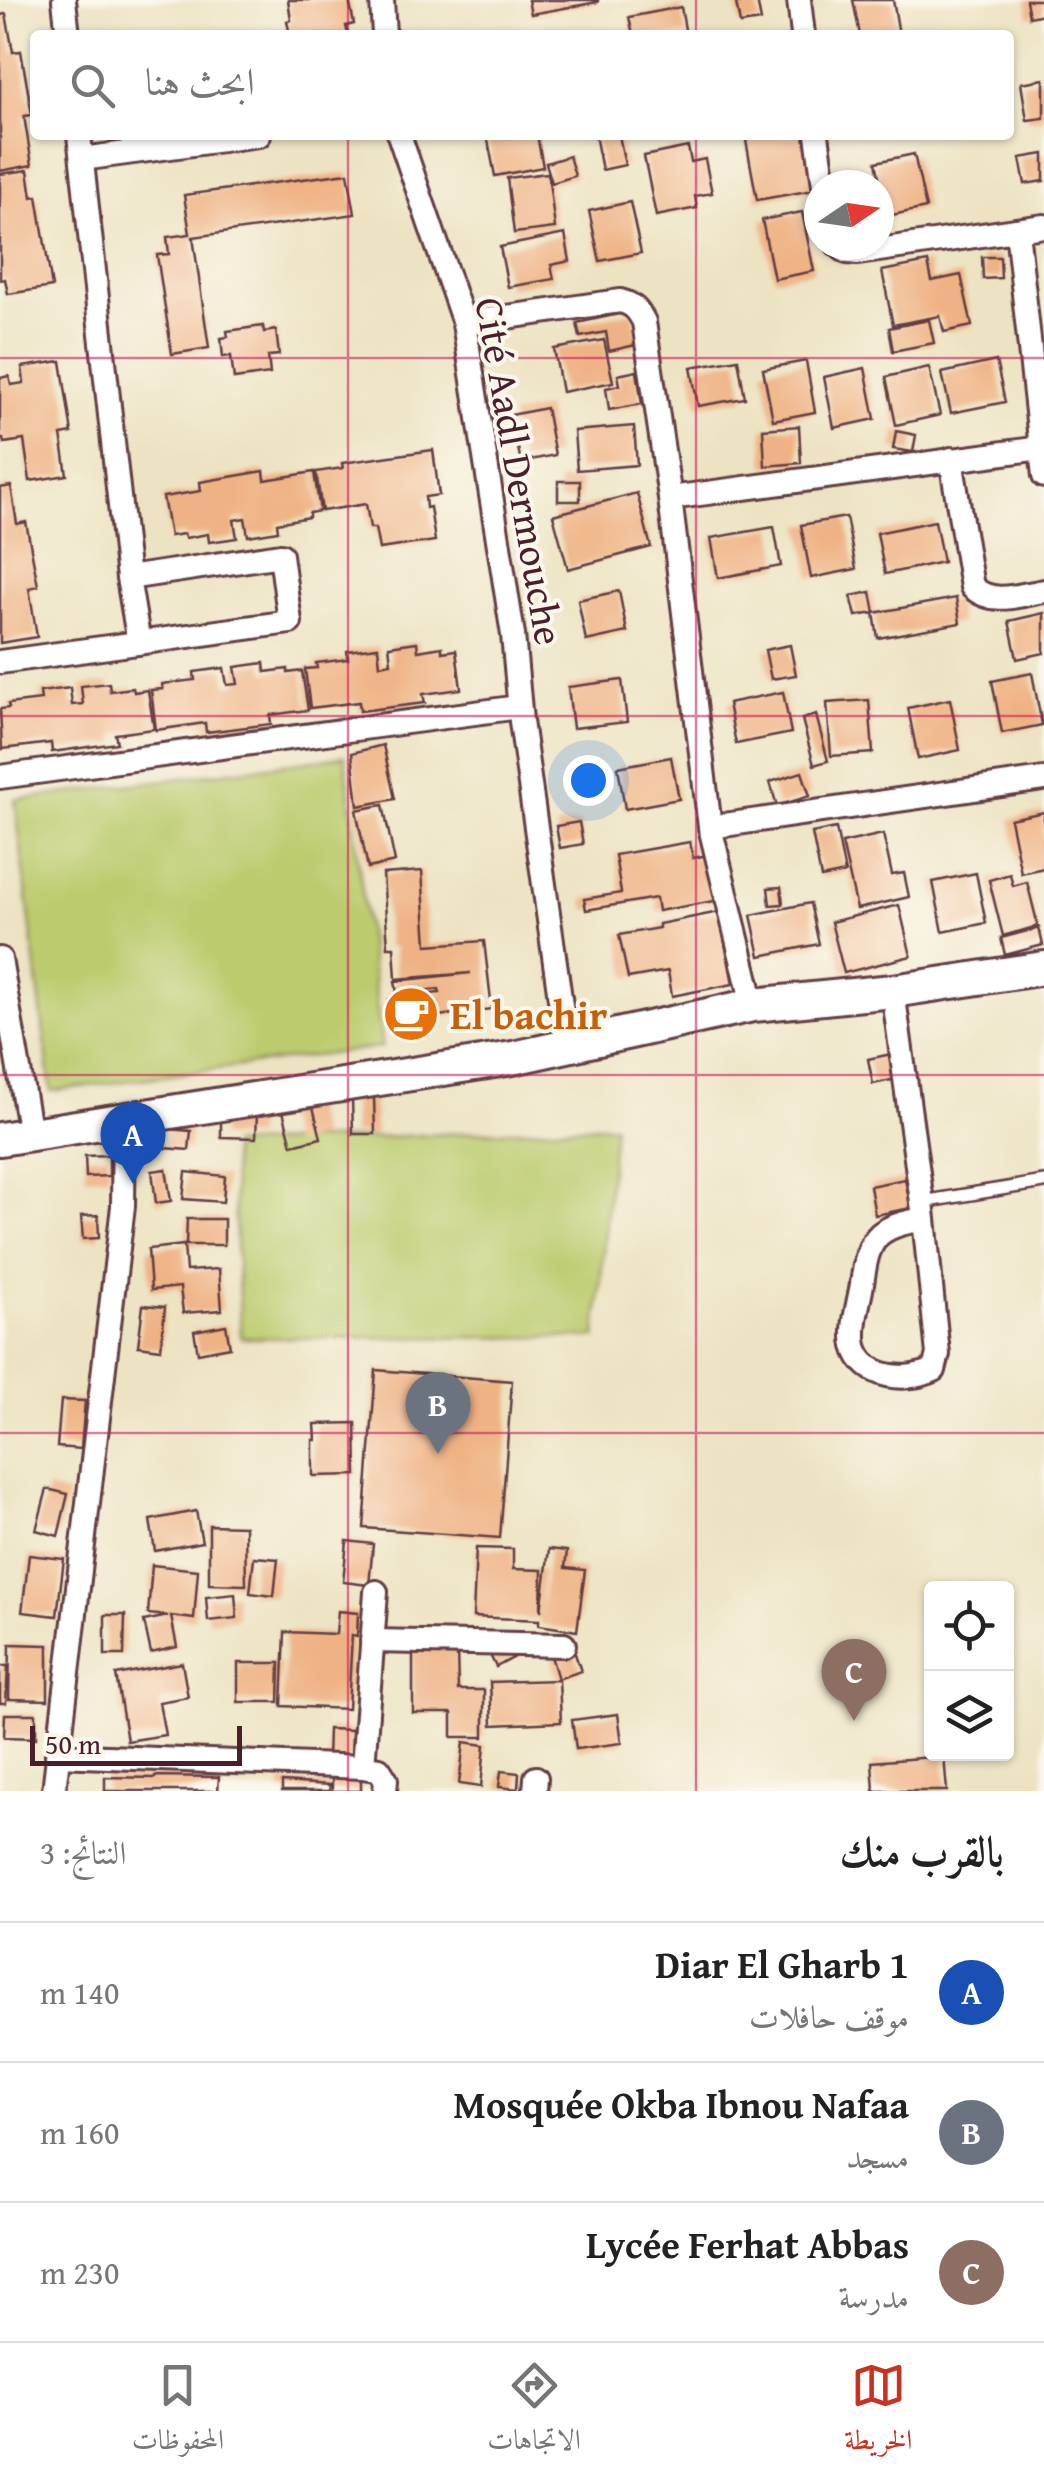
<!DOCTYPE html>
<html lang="ar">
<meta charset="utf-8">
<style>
:root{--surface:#fff;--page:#f6f6f6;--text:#222;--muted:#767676;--line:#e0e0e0;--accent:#c8321e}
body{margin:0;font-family:"Gentium Book Plus",Amiri,serif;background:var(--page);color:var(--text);direction:rtl}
.controls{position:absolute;right:30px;bottom:30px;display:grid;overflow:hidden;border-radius:10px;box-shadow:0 2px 8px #0004}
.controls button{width:90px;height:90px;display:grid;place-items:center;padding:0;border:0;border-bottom:2px solid var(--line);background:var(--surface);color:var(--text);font:50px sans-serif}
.compass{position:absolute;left:804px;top:170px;width:90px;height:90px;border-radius:50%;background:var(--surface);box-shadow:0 2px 8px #0004;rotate:77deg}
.scale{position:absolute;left:30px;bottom:25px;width:212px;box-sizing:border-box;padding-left:10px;border:5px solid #4a1f2b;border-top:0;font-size:28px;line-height:35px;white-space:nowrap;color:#4a1f2b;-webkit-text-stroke:8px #fbf7ec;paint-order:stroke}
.you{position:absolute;left:588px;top:780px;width:35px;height:35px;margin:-25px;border:8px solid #fff;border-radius:50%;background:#1a73e8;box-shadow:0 0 0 15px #1a73e833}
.badge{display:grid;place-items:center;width:65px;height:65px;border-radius:50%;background:var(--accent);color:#fff;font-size:32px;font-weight:700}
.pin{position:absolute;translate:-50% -82px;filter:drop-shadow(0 2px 5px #0008)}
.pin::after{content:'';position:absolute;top:52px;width:35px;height:30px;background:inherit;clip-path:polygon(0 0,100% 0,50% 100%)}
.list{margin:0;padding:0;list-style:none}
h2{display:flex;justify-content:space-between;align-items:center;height:130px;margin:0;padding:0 40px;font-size:42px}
h2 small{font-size:32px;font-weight:400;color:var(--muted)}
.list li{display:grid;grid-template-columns:65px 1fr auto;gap:30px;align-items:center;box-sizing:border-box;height:140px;padding:0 40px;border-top:2px solid var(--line)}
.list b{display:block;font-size:38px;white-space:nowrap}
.list p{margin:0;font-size:32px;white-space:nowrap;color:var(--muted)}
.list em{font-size:32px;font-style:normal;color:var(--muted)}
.icon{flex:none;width:55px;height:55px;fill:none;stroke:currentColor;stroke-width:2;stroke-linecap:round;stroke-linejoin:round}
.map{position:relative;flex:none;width:1044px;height:1791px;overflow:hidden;direction:ltr}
.search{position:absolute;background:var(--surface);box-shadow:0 2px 8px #0004;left:30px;right:30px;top:30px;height:110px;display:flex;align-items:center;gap:25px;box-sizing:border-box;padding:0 35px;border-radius:10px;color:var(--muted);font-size:38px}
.sheet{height:550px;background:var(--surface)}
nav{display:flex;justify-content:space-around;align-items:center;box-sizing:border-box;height:140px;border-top:2px solid var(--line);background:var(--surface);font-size:28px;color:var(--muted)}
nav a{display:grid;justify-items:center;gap:5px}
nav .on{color:var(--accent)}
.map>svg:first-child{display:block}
.green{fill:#bbcb6d;stroke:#82754c;stroke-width:2.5}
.building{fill:#efb284}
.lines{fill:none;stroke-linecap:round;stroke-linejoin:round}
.lane-casing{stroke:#623c42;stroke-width:16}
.street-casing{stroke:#623c42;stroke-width:28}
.secondary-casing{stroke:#623c42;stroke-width:38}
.lane{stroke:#fff;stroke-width:11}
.street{stroke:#fff;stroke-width:22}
.secondary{stroke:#fff;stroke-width:32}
.grid{fill:none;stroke:#c2185b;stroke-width:2.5;stroke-opacity:0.55}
.labels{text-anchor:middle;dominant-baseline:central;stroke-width:8;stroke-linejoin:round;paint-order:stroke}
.street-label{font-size:40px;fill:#4a1f2b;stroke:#fbf7ec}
.food-label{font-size:40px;font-weight:bold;fill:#c56008;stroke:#fbf7ec;text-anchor:start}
</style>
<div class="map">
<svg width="1044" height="1791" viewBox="0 0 1044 1791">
<rect width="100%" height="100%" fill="#fbf7ec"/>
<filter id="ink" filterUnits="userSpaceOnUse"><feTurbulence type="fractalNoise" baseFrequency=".01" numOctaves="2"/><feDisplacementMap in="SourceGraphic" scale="20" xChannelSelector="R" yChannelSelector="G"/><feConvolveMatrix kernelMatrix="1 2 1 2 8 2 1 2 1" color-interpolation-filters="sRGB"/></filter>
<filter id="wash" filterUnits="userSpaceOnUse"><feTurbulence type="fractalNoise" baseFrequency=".0048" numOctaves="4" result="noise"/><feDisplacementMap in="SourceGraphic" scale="40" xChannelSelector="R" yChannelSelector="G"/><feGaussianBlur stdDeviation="2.25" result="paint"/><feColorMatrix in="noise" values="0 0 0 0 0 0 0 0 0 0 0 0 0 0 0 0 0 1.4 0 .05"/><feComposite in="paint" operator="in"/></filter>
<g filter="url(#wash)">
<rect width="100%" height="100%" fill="#ede3c3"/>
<g class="green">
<path d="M345,756l37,291 -331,44 -36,-291z"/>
<path d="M614,1125l-18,212 -355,1 -10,-193z"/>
</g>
<g id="blocks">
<g class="building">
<path d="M288,0h61l5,24 -8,2 2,9h-58l-3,-14 4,-1z"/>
<path d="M528,0h70v2l-67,12z"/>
<path d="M757,0l4,21 -21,3 -4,-21z"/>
<path d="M853,0h40l6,34 -39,1z"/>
<path d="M1026,0h18v14l-15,3z"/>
<path d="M681,7l5,28h-53l-4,-18z"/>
<path d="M6,14l7,38 8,-1 11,64 -8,1 8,49 -32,6v-156z"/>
<path d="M1044,79v39l-17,2 -6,-37z"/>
<path d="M487,135h50l6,32 -48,9z"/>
<path d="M595,135h24l6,30 -23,5z"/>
<path d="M745,135h67l7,54 -62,11z"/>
<path d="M688,147l3,15 14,-3 7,34 -17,3 2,12 -41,8 -12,-60z"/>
<path d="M914,154l12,54 -39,8 -11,-54z"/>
<path d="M1044,154v27l-19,3 -5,-26z"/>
<path d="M569,156l6,20 -23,7 -6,-20z"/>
<path d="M28,170l4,27 5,-1 15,91 -44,7 -3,-15 -5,1v-106z"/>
<path d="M348,173l7,41 -162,23 16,111 -37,6 -15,-99 12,-1 -2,-17 23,-3 -6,-39z"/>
<path d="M548,173l7,55 -41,5 -7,-55z"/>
<path d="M630,202l11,51 -41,8 -11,-50z"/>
<path d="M802,212l12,59 -40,8 -12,-59z"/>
<path d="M565,234l5,27 -19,4 3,14 -46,8 -8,-40z"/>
<path d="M982,257h18l1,21 -18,1z"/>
<path d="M928,262l4,19 29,-6 11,51 -28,6 -4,-16 -47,9 -11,-54z"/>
<path d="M633,311l7,33 -31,7 -3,-19 -26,5 -3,-14z"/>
<path d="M929,320l5,23 -41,8 -4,-23z"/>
<path d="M263,326l1,6 12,-2 3,25 -11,1 2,18 -36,5 -3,-23 -8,1 -2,-19 7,-1 -1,-6z"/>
<path d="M604,340l9,42 -51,10 -8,-43z"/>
<path d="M738,359l7,39 -47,8 -7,-39z"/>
<path d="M61,361l11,72 -11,2 6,40 -37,6 -6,-41 -20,3 -1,-4h-3v-61l9,-2 2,9 13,-2 -2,-16z"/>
<path d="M806,361l9,51 -42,8 -10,-51z"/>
<path d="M996,361l9,41 -54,11 -9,-40z"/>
<path d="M929,367l11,48 -44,10 -10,-48z"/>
<path d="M865,368l10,51 -41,9 -10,-51z"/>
<path d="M637,371l5,33 -33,6 -3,-22 14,-3 -2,-10z"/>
<path d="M546,408l9,47 -34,7 -10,-47z"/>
<path d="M634,426l3,39 -60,5 -3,-39z"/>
<path d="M799,426l2,37 -36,3 -2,-37z"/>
<path d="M896,431l20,4 -3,17 -20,-3z"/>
<path d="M433,450l6,45 -14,2 1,11 4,-1 5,34 -56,8 -4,-21h-5l-4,-24 -44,7 -6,-39 27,-4 -1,-5z"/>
<path d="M264,471l1,9 49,-8 6,39 -11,2v4l-32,6 1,8 -30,5 -3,-18 -11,2 3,18 -28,4 -1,-8 -23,4 -1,-4 -14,2 -7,-39 38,-6 -1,-9z"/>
<rect x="558" y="481" width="22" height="20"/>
<path d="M11,486l6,38 9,-2 12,64 -9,2 8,49 -37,6v-155z"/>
<path d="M637,493l14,54 -83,22 -15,-54z"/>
<path d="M846,517l10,52 -45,9 -10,-53z"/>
<path d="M935,521l8,41 -58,12 -8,-41z"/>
<path d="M774,527l7,39 -63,12 -7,-40z"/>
<path d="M619,591l8,41 -41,9 -8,-41z"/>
<path d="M871,592l4,21 -19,3 -5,-20z"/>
<path d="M956,598l4,25 -82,15 -4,-25z"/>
<path d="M1044,613v40l-27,6 -8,-38z"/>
<path d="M417,642l1,9 24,-4v5l14,-2 5,39 -38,5 2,9 -65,8 -1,-9 -49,6 -5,-39 12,-1 -1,-5 32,-4 -1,-8 31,-4 2,18 11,-2 -2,-17z"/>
<path d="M790,645l6,30 -25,4 -6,-29z"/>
<path d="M264,663l1,9 23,-3v4l14,-2 6,39 -38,5 1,9 -65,8 -1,-9 -49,7 -5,-40 12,-1 -1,-5 33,-4 -1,-8 30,-4 3,17 11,-1 -3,-17z"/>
<path d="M1032,673l10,52 -40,8 -10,-52z"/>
<path d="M622,680l5,42 -54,6 -5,-41z"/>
<path d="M109,683l1,8 23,-3 1,4 14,-2 6,39 -39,5 2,9 -65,9 -1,-9 -49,6 -2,-40 9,-1 -1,-4 33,-4 -1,-8 30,-4 2,17 11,-1 -2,-18z"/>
<path d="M783,692l8,41 -55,11 -8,-41z"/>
<path d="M950,699l10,51 -42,9 -10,-51z"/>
<path d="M869,700l4,53 -42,3 -4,-53z"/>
<path d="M816,715l12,46 -14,4 -12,-46z"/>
<path d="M383,745l12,54 -37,7 -6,-53z"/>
<path d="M671,757l8,42 -54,10 -7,-42z"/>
<path d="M802,772l8,24 -33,10 -7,-24z"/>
<path d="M383,805l12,57 -27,6 -12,-58z"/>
<path d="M1044,812v56l-23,5 -11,-54z"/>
<path d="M579,822l4,22 -23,4 -4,-22z"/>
<path d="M836,828l9,45 -24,5 -9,-45z"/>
<path d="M883,834l9,41 12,-2 5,24 -52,12 -15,-66z"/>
<path d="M690,842l3,16 19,-4 8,46 -62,11 -2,-13 -70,12 -2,-11 37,-6 -6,-38z"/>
<path d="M422,871l5,74 57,-4 8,68 -100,13 -3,-23 51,-6 -1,-4 -42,4 -2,-12 76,-8 -75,6 -2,-32h-6l-5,-73z"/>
<path d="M976,873l10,50 -43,9 -10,-50z"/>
<path d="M1010,874l3,12 14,-4 11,44 -35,10 -14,-56z"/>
<path d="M781,887l2,17 -13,1 -2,-17z"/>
<path d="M810,903l9,41 -59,12 -9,-41z"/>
<path d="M899,905l12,51 -67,17 -13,-51z"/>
<path d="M719,912l14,72 -61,12 -4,-25 -40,7 -9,-43 40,-7v-4z"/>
<path d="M1039,928l4,17 -38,10 -4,-17z"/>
<path d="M896,1053l5,25 -28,6 -5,-25z"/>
<path d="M374,1097l1,37h-22l-1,-36z"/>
<path d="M312,1103l9,35 -29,7 -9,-34z"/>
<path d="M221,1111l36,1 -1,26 -35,-1z"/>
<path d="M167,1129l24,2 -2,19 -24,-2z"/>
<path d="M109,1155v21l-23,1 -1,-21z"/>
<path d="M166,1169l5,32 -15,2 -4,-32z"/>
<path d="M186,1172l39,4 -2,26 -40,-3z"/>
<path d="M905,1179l6,29 -36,7 -5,-29z"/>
<path d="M98,1215l1,23 -16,1 -2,-23z"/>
<path d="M187,1219h37v26h-38z"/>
<path d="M184,1245l2,26 33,-2 3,41 -39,3 -3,-26 -29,3 -3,-41z"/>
<path d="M143,1305l22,2 -4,42 -23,-3z"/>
<path d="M226,1325l4,22 -32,6 -4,-22z"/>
<path d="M376,1370l136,11 -12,157 -136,-10z"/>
<path d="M61,1400l24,1 -4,48 -24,-2z"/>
<path d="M356,1423l1,52 -44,1v-36h3l-1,-16z"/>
<path d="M47,1489l21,5 -10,42 -22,-6z"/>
<path d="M196,1511l6,31 -47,9 -5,-31z"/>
<path d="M209,1525l36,1 1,59 -37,-1z"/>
<path d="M347,1541l26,3 -4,41 -26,-3z"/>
<path d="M476,1548l37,1v20l29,1 -1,41 8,-62 18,2 -2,17 20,2 -8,61 -38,-6v-5l-66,-3z"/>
<path d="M29,1555l35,4 -7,57 -35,-4z"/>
<path d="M254,1557l24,2 -4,37 -24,-3z"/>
<path d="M152,1565l46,5 -4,49 -23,-3 6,31 -26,6 -7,-32 24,-5 -20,-2z"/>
<path d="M235,1594l2,24 -29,3 -2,-24z"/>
<path d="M338,1611l20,2 -1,23 -5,-1 -4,74 -66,-3 3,-74 51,2z"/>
<path d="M105,1615h20l-1,40h-19z"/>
<path d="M10,1644l38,1v55l-39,-1z"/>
<path d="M508,1645l7,12 -19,10 -6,-12z"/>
<path d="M573,1648l8,23 -23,8 -7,-23z"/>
<path d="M413,1649h44l1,41h26v47h-32v-24h-39z"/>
<path d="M182,1663l6,34 -29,5 6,33 -38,6 -11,-66z"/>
<path d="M238,1663h42l-1,39h-41z"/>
<path d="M0,1666h8l-2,37h-6z"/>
<path d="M559,1680l2,42 -69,3 -2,-43z"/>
<path d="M5,1714h31v24l-32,-1z"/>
<path d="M618,1714l4,29 -46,6 -4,-29z"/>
<path d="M328,1729l24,1 -1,30h-24z"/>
<path d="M464,1742l21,3 -4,42 -22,-3z"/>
<path d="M944,1756l3,35h-73l-2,-29z"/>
<path d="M501,1771l18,2 -1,16 -19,-2z"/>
<path d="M155,1776l64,1 -1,14h-113v-14l50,1z"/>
<path d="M361,1776v15h-29v-14z"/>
<path d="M282,1782l48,3 -1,6h-47z"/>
</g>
</g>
</g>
<g filter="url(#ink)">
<use href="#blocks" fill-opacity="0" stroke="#623c42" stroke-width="2.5"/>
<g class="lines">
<g class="lane-casing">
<path id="lane" d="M922,1202l122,-20"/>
</g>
<g class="street-casing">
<g id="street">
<path d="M64,0l4,35"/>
<path d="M382,0l2,35"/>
<path d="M799,0l4,35"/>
<path d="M79,135l49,443"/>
<path d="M399,135l65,188 49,312 8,86 46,327"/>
<path d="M817,135l7,50"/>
<path d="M82,159l177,-24"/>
<path d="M1017,230l27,246"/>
<path d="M838,245l9,7 11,1 186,-27"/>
<path d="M464,323l156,-22c13,3 18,9 24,21l26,176 40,329 43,178"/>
<path d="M951,459l21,128c21,19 47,8 72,4"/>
<path d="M670,498l371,-50"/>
<path d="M0,662l290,-40 -9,-67 -153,23 11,65"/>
<path d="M0,777l519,-70"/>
<path d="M710,827l334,-48"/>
<path d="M0,959l30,175"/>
<path d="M893,991l29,211 2,17 14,135 -4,16c-26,12 -70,10 -79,-24 -4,-19 4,-43 7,-62 3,-18 4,-37 18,-50 13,-10 29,-12 44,-15"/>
<path d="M372,1641l192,4"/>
<path d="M57,1755l306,12 16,2 7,11 -1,11"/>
<path d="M363,1767l13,-175"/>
<path d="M54,1791l69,-585 1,-86"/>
<path d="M535,1791l1,-13"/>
</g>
</g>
<g class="secondary-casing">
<path id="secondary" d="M0,1139l513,-81 240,-53 140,-14 151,-23"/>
</g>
<use href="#lane" class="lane"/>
<use href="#street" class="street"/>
<use href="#secondary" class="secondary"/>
</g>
</g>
<path class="grid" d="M348,0v35M696,0v35M348,135v1656M696,135v1656M0,358h1044M0,716h1044M0,1075h1044M0,1433h1044"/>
<defs>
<g id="cafe-disc" transform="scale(2.875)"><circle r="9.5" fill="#e8710a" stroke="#fbf7ec"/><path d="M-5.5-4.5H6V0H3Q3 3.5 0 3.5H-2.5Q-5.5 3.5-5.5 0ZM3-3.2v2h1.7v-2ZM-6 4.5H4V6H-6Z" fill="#fff"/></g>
</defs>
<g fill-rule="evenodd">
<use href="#cafe-disc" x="411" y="1014"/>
</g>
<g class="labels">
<g class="street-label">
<text transform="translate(520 471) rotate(80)">Cité Aadl Dermouche</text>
</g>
<g class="food-label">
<text x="450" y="1014">El bachir</text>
</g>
</g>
</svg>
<div class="controls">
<button><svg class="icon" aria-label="locate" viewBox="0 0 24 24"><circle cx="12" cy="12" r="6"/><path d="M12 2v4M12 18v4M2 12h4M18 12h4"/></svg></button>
<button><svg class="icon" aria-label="layers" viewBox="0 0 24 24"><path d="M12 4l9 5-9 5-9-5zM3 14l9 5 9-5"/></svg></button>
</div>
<svg class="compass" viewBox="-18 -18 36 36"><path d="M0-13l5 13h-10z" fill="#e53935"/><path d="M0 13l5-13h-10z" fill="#767676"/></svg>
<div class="scale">50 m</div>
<div class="you"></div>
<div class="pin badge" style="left:133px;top:1184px;background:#1a4fb4">A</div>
<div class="pin badge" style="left:438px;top:1454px;background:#6b7280">B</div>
<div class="pin badge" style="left:854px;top:1721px;background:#8d6e63">C</div>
<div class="search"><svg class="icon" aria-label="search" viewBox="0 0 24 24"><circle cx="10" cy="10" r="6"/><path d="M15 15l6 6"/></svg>ابحث هنا</div>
</div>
<section class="sheet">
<h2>بالقرب منك<small>النتائج: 3</small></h2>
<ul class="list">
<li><span class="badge" style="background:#1a4fb4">A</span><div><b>Diar El Gharb 1</b><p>موقف حافلات</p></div><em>140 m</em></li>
<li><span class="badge" style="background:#6b7280">B</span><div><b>Mosquée Okba Ibnou Nafaa</b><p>مسجد</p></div><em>160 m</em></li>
<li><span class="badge" style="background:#8d6e63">C</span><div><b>Lycée Ferhat Abbas</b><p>مدرسة</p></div><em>230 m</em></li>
</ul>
</section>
<nav>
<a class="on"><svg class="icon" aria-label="map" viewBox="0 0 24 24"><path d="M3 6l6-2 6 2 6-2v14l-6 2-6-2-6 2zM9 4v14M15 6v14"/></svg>الخريطة</a>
<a><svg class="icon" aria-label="directions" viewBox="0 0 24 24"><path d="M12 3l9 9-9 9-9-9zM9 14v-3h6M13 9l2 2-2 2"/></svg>الاتجاهات</a>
<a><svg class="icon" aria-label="saved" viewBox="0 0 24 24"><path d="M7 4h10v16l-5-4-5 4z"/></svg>المحفوظات</a>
</nav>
